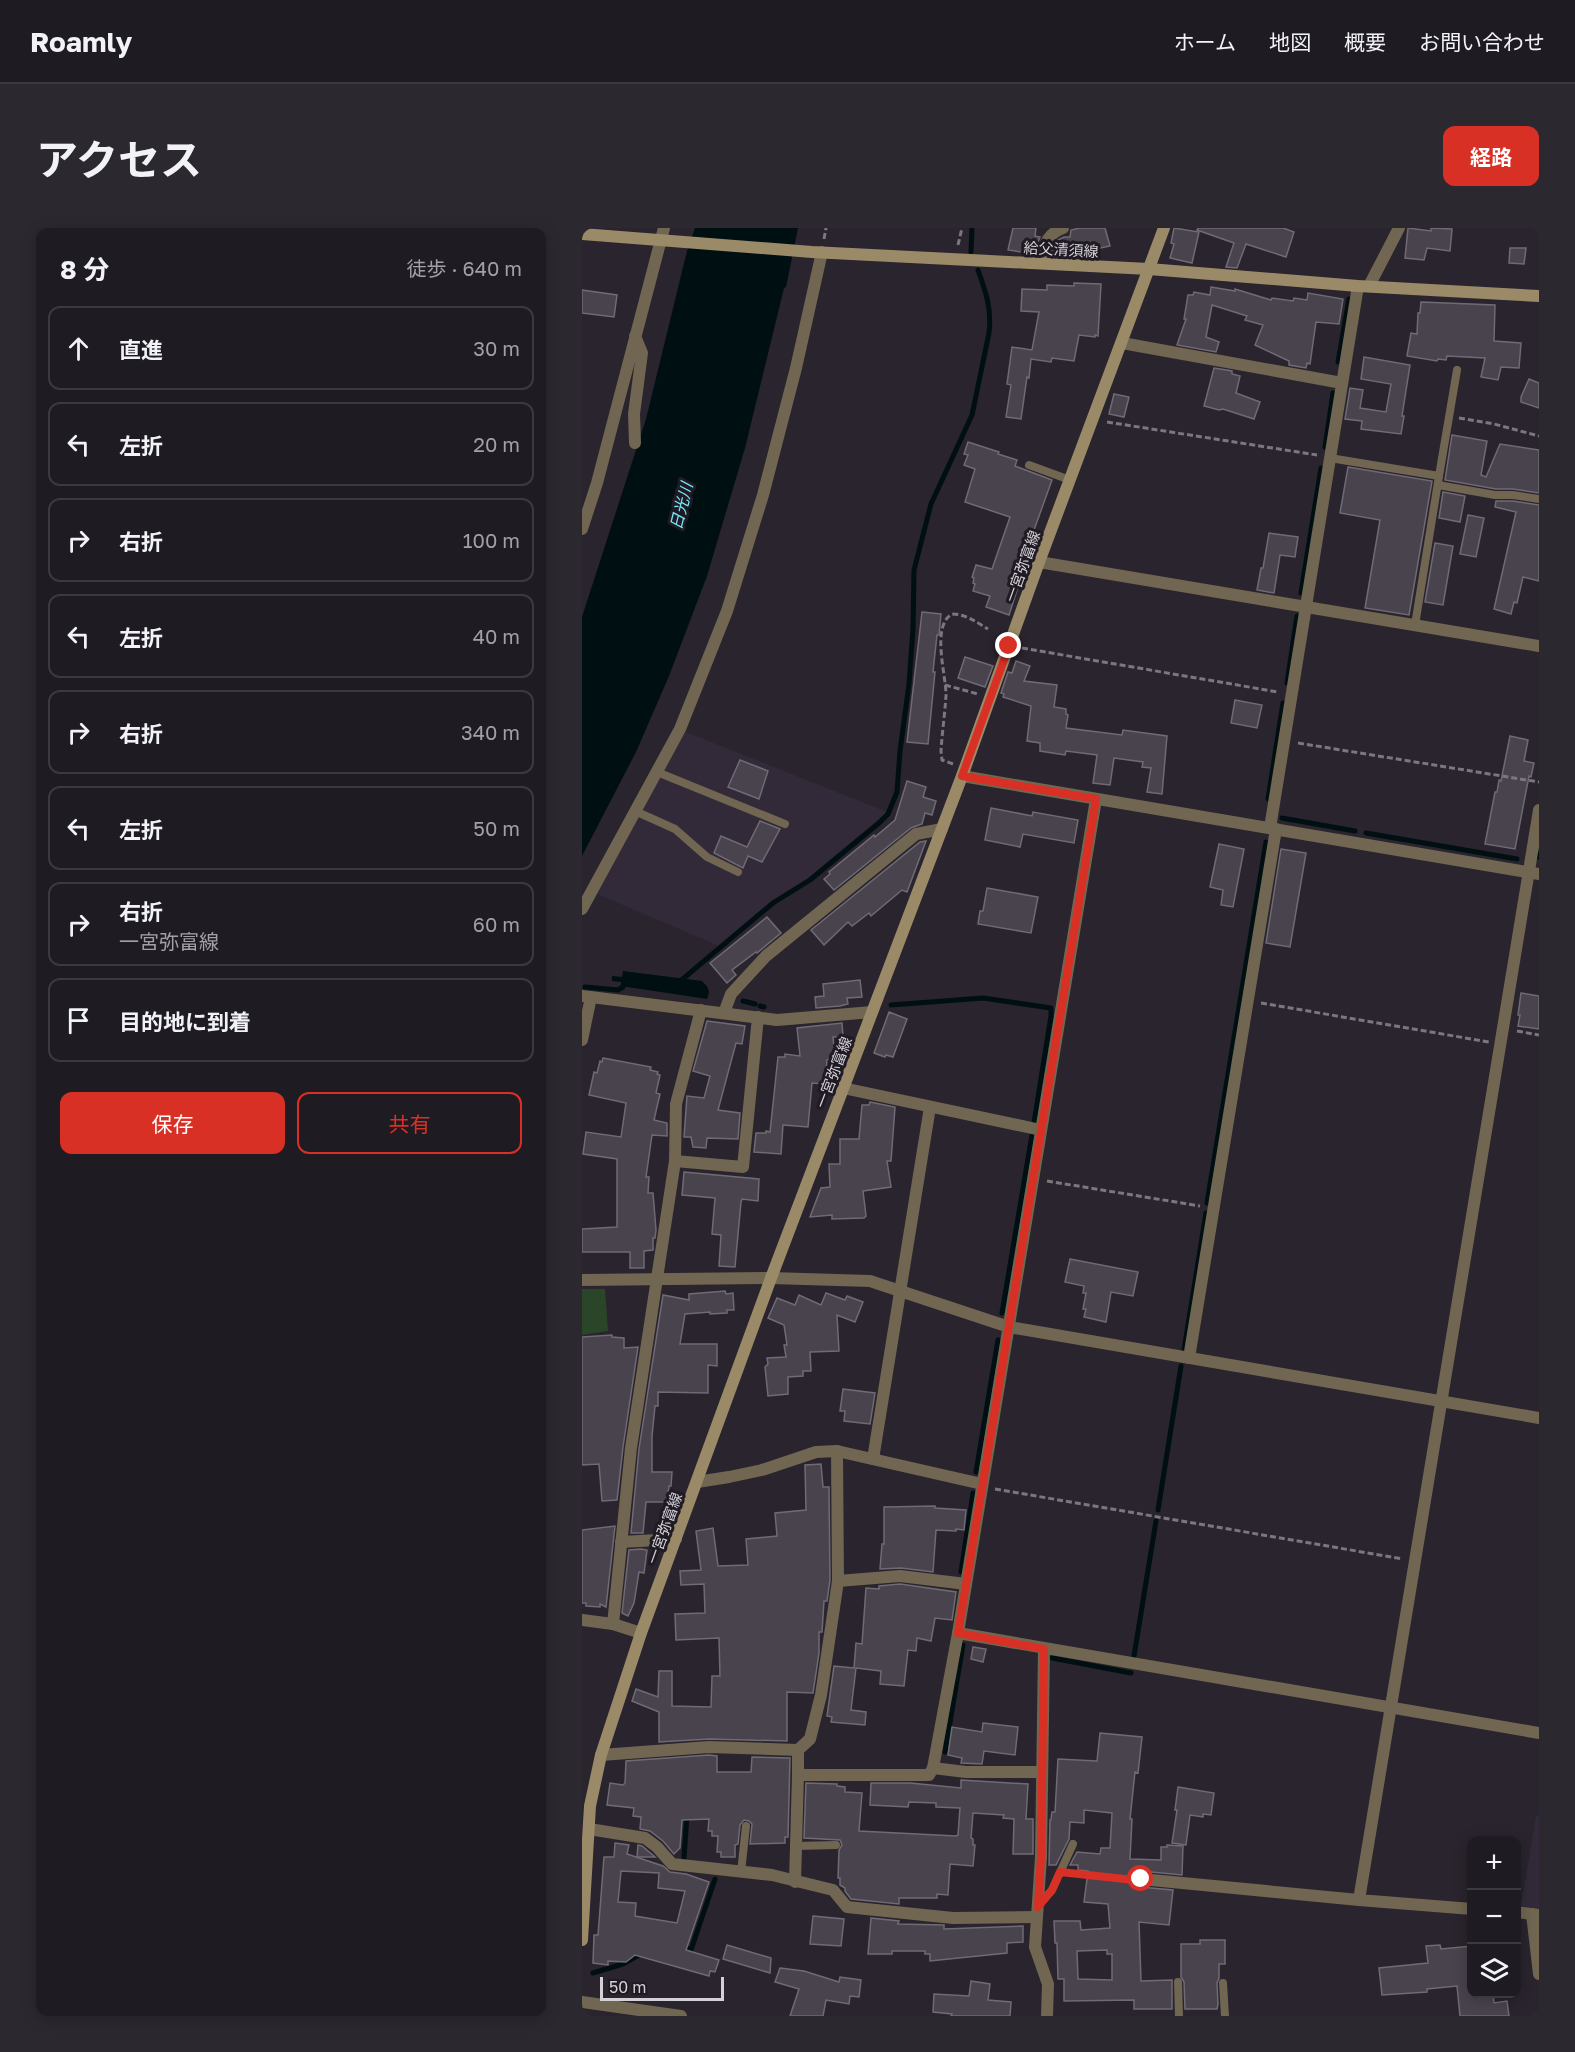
<!DOCTYPE html>
<html lang="ja">
<meta charset="utf-8">
<style>
:root{--surface:#1f1b22;--page:#2c282f;--text:#f1f3f6;--muted:#a1a1a5;--line:#3c3940;--accent:#d93025}
body{margin:0;font-family:"Golos Text","Noto Sans JP",sans-serif;background:var(--page);color:var(--text)}
.controls{position:absolute;right:18px;bottom:18px;display:grid;overflow:hidden;border-radius:12px;box-shadow:0 3px 15px #0003}
.controls button{width:54px;height:54px;display:grid;place-items:center;padding:0;border:0;border-bottom:2px solid var(--line);background:var(--surface);color:var(--text);font:30px sans-serif}
.scale{position:absolute;left:18px;bottom:15px;width:124px;box-sizing:border-box;padding-left:6px;border:3px solid #d3d0d6;border-top:0;font-size:16px;line-height:21px;white-space:nowrap;color:#d3d0d6;-webkit-text-stroke:4px #1f1a23;paint-order:stroke}
.stop{position:absolute;width:18px;height:18px;margin:-14px;border:4px solid #d93025;border-radius:50%;background:#fff}
.stop.end{background:#d93025;border-color:#fff;box-shadow:0 2px 6px #0008}
.list{margin:0;padding:0;list-style:none}
h2{display:flex;justify-content:space-between;align-items:center;height:78px;margin:0;padding:0 24px;font-size:26px}
h2 small{font-size:20px;font-weight:400;color:var(--muted)}
.list li{display:grid;grid-template-columns:39px 1fr auto;gap:18px;align-items:center;box-sizing:border-box;height:84px;margin:0 12px 12px;padding:0 12px;border:2px solid var(--line);border-radius:12px}
.list b{display:block;font-size:22px;white-space:nowrap}
.list p{margin:0;font-size:20px;white-space:nowrap;color:var(--muted)}
.list em{font-size:20px;font-style:normal;color:var(--muted)}
.actions{display:flex;gap:12px;padding:18px 24px}
.actions a{flex:1;padding:14px 0;border:2px solid var(--accent);border-radius:12px;text-align:center;font-size:21px;color:var(--accent)}
.actions .main{background:var(--accent);color:#fff}
.icon{flex:none;width:33px;height:33px;fill:none;stroke:currentColor;stroke-width:2;stroke-linecap:round;stroke-linejoin:round}
.map{position:relative;flex:none;width:957px;height:1788px;overflow:hidden;border-radius:12px}
header{display:flex;align-items:center;gap:36px;box-sizing:border-box;height:84px;padding:0 30px;background:var(--surface);border-bottom:2px solid var(--line)}
header strong{font-size:28px}
nav{display:flex;gap:33px;margin-inline-start:auto;font-size:21px}
.intro{display:flex;align-items:center;justify-content:space-between;box-sizing:border-box;height:144px;padding:0 36px}
h1{margin:0;font-size:42px}
.button{padding:15px 27px;border-radius:12px;background:var(--accent);color:#fff;font-size:21px;font-weight:700}
main{display:flex;gap:36px;padding:0 36px}
aside{flex:1;background:var(--surface);border-radius:12px;box-shadow:0 3px 15px #0003}
.map>svg:first-child{display:block}
.built{fill:#322a39}
.green{fill:#2b4528}
.water{fill:#000f12}
.lines{fill:none;stroke-linecap:round;stroke-linejoin:round}
.stream{stroke:#000f12;stroke-width:5}
.building{fill:#48434d;stroke:#706a75;stroke-width:1.5;fill-rule:evenodd}
.path{stroke:#7b777e;stroke-width:3;stroke-dasharray:6 3;stroke-linecap:butt}
.service{stroke:#706651;stroke-width:8}
.minor{stroke:#706651;stroke-width:12}
.tertiary{stroke:#706651;stroke-width:12}
.secondary{stroke:#9a8a67;stroke-width:12}
.route{stroke:#d93025;stroke-width:8}
.labels{text-anchor:middle;dominant-baseline:central;stroke-width:6;stroke-linejoin:round;paint-order:stroke}
.street-label{font-size:15px;fill:#d3d0d6;stroke:#1f1a23}
.water-label{font-size:16px;font-style:italic;fill:#77ebf9;stroke:#1f1a23}
</style>
<header>
<strong>Roamly</strong>
<nav><a>ホーム</a><a>地図</a><a>概要</a><a>お問い合わせ</a></nav>
</header>
<div class="intro"><h1>アクセス</h1><a class="button">経路</a></div>
<main>
<aside>
<h2>8 分<small>徒歩 · 640 m</small></h2>
<ul class="list">
<li><svg class="icon" aria-label="ahead" viewBox="0 0 24 24"><path d="M12 20V5M6 11l6-6 6 6"/></svg><div><b>直進</b></div><em>30 m</em></li>
<li><svg class="icon" aria-label="left" viewBox="0 0 24 24"><path d="M17 20v-9H6M10 6l-5 5 5 5"/></svg><div><b>左折</b></div><em>20 m</em></li>
<li><svg class="icon" aria-label="right" viewBox="0 0 24 24"><path d="M7 20v-9h11M14 6l5 5-5 5"/></svg><div><b>右折</b></div><em>100 m</em></li>
<li><svg class="icon" aria-label="left" viewBox="0 0 24 24"><path d="M17 20v-9H6M10 6l-5 5 5 5"/></svg><div><b>左折</b></div><em>40 m</em></li>
<li><svg class="icon" aria-label="right" viewBox="0 0 24 24"><path d="M7 20v-9h11M14 6l5 5-5 5"/></svg><div><b>右折</b></div><em>340 m</em></li>
<li><svg class="icon" aria-label="left" viewBox="0 0 24 24"><path d="M17 20v-9H6M10 6l-5 5 5 5"/></svg><div><b>左折</b></div><em>50 m</em></li>
<li><svg class="icon" aria-label="right" viewBox="0 0 24 24"><path d="M7 20v-9h11M14 6l5 5-5 5"/></svg><div><b>右折</b><p>一宮弥富線</p></div><em>60 m</em></li>
<li><svg class="icon" aria-label="arrive" viewBox="0 0 24 24"><path d="M6 21V4h12l-3 4 3 4H6"/></svg><div><b>目的地に到着</b></div></li>
</ul>
<div class="actions"><a class="main">保存</a><a>共有</a></div>
</aside>
<div class="map">
<svg width="957" height="1788" viewBox="0 0 957 1788">
<rect width="100%" height="100%" fill="#29242d"/>
<g class="built">
<path d="M104,504l201,80 -79,66 -34,21 -55,47 -122,-52 81,-152z"/>
<path d="M954,1588h3v93l-18,-3z"/>
</g>
<path class="green" d="M0,1061h23l3,42 -26,4z"/>
<g class="water">
<path d="M113,0h103l-12,59 -2,1 -39,160 -38,128 -38,100 -33,76 -54,104v-239l64,-198 41,-168z"/>
<path d="M41,743l79,10c6,6 9,9 5,18l-86,-13v-4l-9,-1v-5l10,1z"/>
</g>
<g class="lines">
<g class="stream">
<path d="M389,24l1,-24"/>
<path d="M756,134l11,-63"/>
<path d="M743,219l8,-54"/>
<path d="M719,365l20,-125"/>
<path d="M705,455l10,-67"/>
<path d="M686,571l15,-96"/>
<path d="M700,590l73,13"/>
<path d="M784,605l151,26"/>
<path d="M956,629l1,-3"/>
<path d="M96,755l95,-80 37,-23 69,-57 9,-9 9,-22 3,-41 9,-67 4,-55 1,-59 17,-66 41,-89 17,-82c3,-23 -3,-41 -11,-63"/>
<path d="M3,759l33,3 5,-3 1,-7"/>
<path d="M161,773l12,3"/>
<path d="M309,777l92,-7 68,10v8l-17,107"/>
<path d="M178,778l4,1"/>
<path d="M625,975l59,-361"/>
<path d="M420,1085l30,-178"/>
<path d="M602,1122l22,-137"/>
<path d="M394,1244l22,-132"/>
<path d="M576,1282l23,-144"/>
<path d="M379,1344l12,-79"/>
<path d="M552,1428l22,-135"/>
<path d="M470,1430l79,15"/>
<path d="M363,1524l18,-107"/>
<path d="M102,1630l3,-43"/>
<path d="M99,1718l10,4 24,-71"/>
<path d="M11,1745l30,-9 21,-12"/>
</g>
</g>
<g class="building">
<path d="M431,0h23l-1,8 5,1 -7,17 -25,-4z"/>
<path d="M498,0h25l5,18 -42,9 -18,-1 8,-14 6,-3h6l1,-7z"/>
<path d="M592,0l25,4 -7,31 -22,-5 4,-14 -3,-1z"/>
<path d="M616,0h85l11,4 -8,25 -40,-13 -9,24 -11,-1 8,-24 -37,-13z"/>
<path d="M826,0l23,3v-3l21,1 -2,22 -23,-3 -3,12 -19,-2z"/>
<path d="M928,20h16l-2,16 -15,-1z"/>
<path d="M492,55l27,1 -3,52 -3,-1v2l-16,-2 -5,26 -22,-3 -1,4 -20,-3 -2,19 -2,-1 -6,42 -15,-2 5,-32 -4,-1 5,-37 20,3 7,-38 -18,-1 1,-22 25,1v-5l27,1z"/>
<path d="M629,59l24,4v-2l36,11 1,-2 21,3 1,-3 13,2 1,-7 35,6 -4,25 -23,-2 -6,42 -3,-1 -1,5 -17,-3v-4l-34,-16 8,-20 -18,-5 2,-4 -35,-11 -6,32 13,5 -3,10 -39,-7 9,-26h-2l4,-24h5l1,-3 16,3z"/>
<path d="M0,62l35,5 -3,22 -32,-4z"/>
<path d="M839,74l74,3 -1,36 27,2 -2,25 -18,-1 -3,13 -17,-3 4,-19 -38,-2 -1,4 -8,-1 -1,2 -30,-5 4,-23 6,1 1,-21h2z"/>
<path d="M782,129l46,8 -8,51h2l-3,18 -40,-5 1,-8 -17,-2 5,-31 13,2 -3,18 26,4 5,-28 -30,-5z"/>
<path d="M632,140l18,3v3l8,2 -4,17 24,9 -6,17 -31,-10 -4,1 -15,-4z"/>
<path d="M947,151l10,4v25l-18,-6v-5z"/>
<path d="M532,166l15,3 -5,20 -15,-3z"/>
<path d="M870,207l35,6 -6,34 5,2 14,-33 39,6v43l-26,-4h-17l-51,-9z"/>
<path d="M386,214l31,10 -1,2 19,6 -2,6 37,14 -36,100 4,1 -11,34 -23,-8 4,-11 -17,-5 2,-7 -2,-1 1,-5 -2,-1 4,-12 16,4 18,-52 -45,-15 10,-33 -11,-4 4,-10 -4,-1z"/>
<path d="M766,239l84,14 -23,134 -44,-7 15,-88 -40,-7z"/>
<path d="M861,264l22,4 -5,26 -21,-4z"/>
<path d="M914,273h17l26,4v76l-16,-4 -6,26 -3,-1 -3,12 -17,-5 22,-97 -21,-5z"/>
<path d="M886,287l16,3 -8,39 -16,-3z"/>
<path d="M687,305l29,4 -3,20 -15,-2 -6,38 -17,-3 4,-22h2z"/>
<path d="M853,315l18,3 -10,59 -18,-3z"/>
<path d="M340,384l19,2 -2,21h-2l-4,37h2l-7,72 -21,-2z"/>
<path d="M383,429l28,9 -8,21 -27,-9z"/>
<path d="M434,433l14,5 -6,15 33,4 -3,22 12,2v5l2,1 -2,13 56,7 1,-5 44,6 -5,58 -15,-2 4,-24 -9,-1 1,-5 -29,-4 -4,27 -17,-2 4,-28 -31,-4 -1,4 -25,-4v-8l-13,-2 4,-35 -28,-9 1,-3 -3,-1 7,-21 4,1z"/>
<path d="M653,472l27,5 -5,23 -26,-5z"/>
<path d="M928,508l18,4 -4,21 10,2 -3,14 -2,-1 -14,73 -30,-5 10,-52h2l2,-12 2,1z"/>
<path d="M158,532l28,11 -9,28 -31,-12z"/>
<path d="M325,553l19,6 -3,10 13,4 -4,14 -7,-2 -3,11 -11,4 -77,62 -10,-11 6,-5 -1,-2 45,-37 1,2 20,-17z"/>
<path d="M409,580l41,8 1,-4 45,8 -4,23 -51,-9 -3,13 -35,-7z"/>
<path d="M178,593l20,8 -18,33 -14,-6 -5,12 -29,-15 7,-17 26,11z"/>
<path d="M344,613l-19,51 -5,-2 -31,26 -2,-3 -17,13 -4,-4 -24,23 -13,-15 109,-88z"/>
<path d="M637,616l25,5 -11,58 -12,-2 2,-15 -13,-3z"/>
<path d="M699,621l25,4 -16,94 -24,-4z"/>
<path d="M405,660l51,9 -7,36 -53,-9 2,-13h3z"/>
<path d="M185,689l14,16 -24,20 -1,-1 -24,18 4,5 -9,8 -17,-20z"/>
<path d="M278,752l2,17 -15,1 1,6 -8,2 -24,2 -1,-11 9,-1 -1,-12z"/>
<path d="M939,765l18,3v33l-21,-3 2,-11h-2z"/>
<path d="M307,784l18,7 -14,38 -7,-2 -1,2 -11,-4z"/>
<path d="M125,793l38,5 -3,18 -6,-1 -18,67 22,3 -2,26 -31,-1 -1,10 -13,-1 -2,-10h-7l3,-41 17,2 6,-22 -17,-5z"/>
<path d="M260,795l1,14h-10l2,22 -8,1 -2,24 -13,-1 -4,44 -25,-2 -2,29 -27,-2 2,-19h10v-2l4,1 8,-75h7v-3l15,2 -3,-28z"/>
<path d="M21,830l48,9 -1,3 8,2 -1,2 3,1 -4,18 4,1 -6,26 13,3v13l-15,-1 -6,42h3l-1,16h5l3,37 -1,8h-2v12l-9,1v17h-14v-16h-48v-23l35,-2v-68l-34,-5 3,-22 35,5 5,-34 -37,-8 5,-23 3,1 3,-12 2,1z"/>
<path d="M288,874l25,5 -4,54h-4l4,26 -28,4 3,25 -2,2 -32,1v-4l-22,2 11,-29 9,-1 -1,-23h11v-25h19l3,-34h7z"/>
<path d="M102,944l75,7 -1,22 -16,-2 -1,3 -6,65 -16,-1 2,-31 -9,-1 3,-36 -33,-3z"/>
<path d="M488,1031l68,13 -5,24 -22,-4 -5,30 -22,-5 2,-8h-3l3,-16h-3l1,-7 -19,-4z"/>
<path d="M143,1063l1,3 7,-1 1,17h-7v3l-17,1v-2l-25,2 -5,30h37v22l-9,-1v28l-50,-1v14h-3l-3,30v36h20l-1,14h-2l-2,16h-21l-3,31h-12l8,-84 24,-154 26,5v-6z"/>
<path d="M244,1065l19,7 2,-4 16,6 -8,20 -18,-7 2,36 -29,1 1,19h-8v5l-15,1v17l-20,2 -3,-29 3,-3 -1,-6 19,-1 -2,-12h3l-3,-20 -16,-7 9,-20 18,7 4,-10 22,10z"/>
<path d="M30,1107v2l12,1v10l14,-1 -15,100 -6,53 -15,1 -3,-37 -17,1v-128z"/>
<path d="M261,1161l32,4 -5,31 -26,-3 1,-10h-5z"/>
<path d="M239,1236l2,23h6l1,93 -3,21h-3l-2,31h-3v21l-6,40 -26,-1v49l-78,-2 -50,3v-30l-27,-11 4,-12 22,8 1,-26h13v35l39,1 1,-31h8l-1,-38 -43,2 -1,-26 30,-1 -1,-29 -23,1 -1,-14 21,-1 -5,-39 17,-3 5,38 30,-1 -2,-26 31,-3 -2,-23 31,-3 -1,-45z"/>
<path d="M353,1278v2l31,2 -2,20 -8,-1v2l-20,-1 -3,42 -32,-4 -21,1 2,-25h2v-37z"/>
<path d="M33,1298l-9,81 -6,-3v3l-14,-1v-3h-4v-73z"/>
<path d="M59,1321l6,1 -3,23 -5,-1 -5,31 -6,13 -6,-3 7,-63z"/>
<path d="M318,1356l56,8 -4,28 -17,-2 -4,23 -14,-3 -1,13 -8,-1 -4,36 -24,-2 1,-13 -25,-3 -5,42 15,2 -1,13 -34,-3 1,-5 -5,-1 7,-50 20,2 2,-25 6,1 4,-56 13,1v-3z"/>
<path d="M391,1419l13,2 -3,13 -12,-3z"/>
<path d="M401,1495l35,4 -3,28 -31,-4 -2,13 -21,-1 1,-5 -14,-3 4,-28 30,5z"/>
<path d="M518,1505l42,4 -4,36 -3,-1 -5,47h2l-2,40 31,1v-13h6v-2l16,1 -1,29 -41,-4 -6,3 -2,5 1,4 6,4 33,3 -4,35 -30,-3 2,59 31,-1v29h-38v-9l-70,1v-22h-6l-1,-36h-2l-1,-22h26l1,9 29,-2 -2,-24 -24,-2 4,-31 -10,-1v-5h-8l7,-13 23,2 1,-6h9l2,-35 -28,-3v13l-14,-1 -1,17 -13,26h-7l1,-45h1l1,-8h3l3,-53 39,2zM525,1722v4h5v26l-34,-1 -1,-28z"/>
<path d="M127,1527l8,1v16h34l1,-15 38,1 -2,79h-3v6l-35,1 2,-20 -3,-3 -5,-1 -4,5 -2,19 -3,1v12h-14v-5h-4l1,-16h-6v-5h-4l1,-12 -27,1 -2,28 -6,6 -11,-13 -13,-10 -10,-2 1,-12 -8,-1 1,-8 -27,-3 3,-22 13,2 2,-2 1,-22z"/>
<path d="M379,1552l67,4 -2,35h7v35h-20l1,-35 -11,-1 1,-3 -31,-2 -2,25 2,1v6h2l-2,21 -23,-2 -2,31 -11,-1v4h-38v6l-48,-5 -6,-8v-3l-5,-3v-7h-2l1,-28 3,-5 -2,-5 -36,-2 2,-55 31,1v2l8,1v5l17,1 -3,38 97,5 2,-1 2,-27 -24,-1v-4l-27,-1 -1,5 -38,-2 1,-22h39l51,5z"/>
<path d="M596,1559l36,6 -3,22 -8,-1v3l-13,-2 -4,30 -14,-2 5,-33h-2z"/>
<path d="M33,1615l14,2 -2,9 36,12 7,6 16,2 23,8 -23,68 33,10 -4,12 -5,-1 -1,5 -74,-21 -9,7 -18,-1v4l-15,-2 1,-28h4l6,-78h10zM39,1643l38,2 -1,15 27,3 -8,32 -42,-7 1,-13 -18,-1z"/>
<path d="M56,1617l4,1 13,11h-18z"/>
<path d="M231,1688l31,3 -3,27 -31,-2z"/>
<path d="M289,1690l28,3 -1,3 46,1v4l79,-3v16l-16,1v10l-77,8v-7h-5v-3h-33v3h-24z"/>
<path d="M618,1712h25v24h-6v14l-2,5 1,21 -1,5h-32l-1,-27 -3,-5v-33h19z"/>
<path d="M145,1717l44,13 -1,15 -47,-14z"/>
<path d="M858,1717l1,4 31,-3v48h21l1,9 13,-2 2,15h-49l-3,-30 -30,3v3l-45,3 -3,-27 49,-5 -2,-17z"/>
<path d="M198,1740l24,3 35,11 1,-5 21,3 -2,17 -9,-1 -1,8 -23,-4 -3,16h-33l9,-27 -24,-7z"/>
<path d="M389,1753l19,3 -2,16 23,2 -1,14h-59l1,-2 -19,-2 1,-18 35,2z"/>
</g>
<g class="lines">
<g class="path">
<path d="M242,11l2,-11"/>
<path d="M376,17l4,-17"/>
<path d="M877,190l35,6 45,12"/>
<path d="M525,194l210,33"/>
<path d="M440,420l256,44"/>
<path d="M363,457l33,9"/>
<path d="M716,515l241,39"/>
<path d="M371,536l-11,-4 -1,-9c1,-18 4,-38 5,-56 0,-21 -15,-69 6,-81 14,0 24,8 36,15"/>
<path d="M679,775l228,39"/>
<path d="M935,803l22,4"/>
<path d="M465,953l153,25"/>
<path d="M413,1261l408,70"/>
<path d="M489,1645l56,6"/>
</g>
<g class="service">
<path d="M748,230l109,18 -24,149"/>
<path d="M447,237l41,15"/>
<path d="M857,248l18,-106"/>
<path d="M856,257l57,10h18l26,4"/>
<path d="M75,544l128,52"/>
<path d="M53,583l40,18 32,28 31,15"/>
<path d="M214,1618l40,-1"/>
<path d="M159,1644l5,-46"/>
<path d="M456,1678l14,-16 21,-46"/>
<path d="M596,1754l1,34"/>
<path d="M641,1755l2,33"/>
</g>
<g class="minor">
<path d="M457,35c6,-17 6,-28 24,-35"/>
<path d="M787,58l30,-58"/>
<path d="M53,108l7,17 -8,61 1,29"/>
<path d="M540,115l220,40"/>
<path d="M0,301l15,-46 67,-255"/>
<path d="M457,334l500,84"/>
<path d="M380,548l577,98"/>
<path d="M514,571l-138,834 581,100"/>
<path d="M688,600l88,-542"/>
<path d="M0,681l98,-180 47,-118 36,-116 33,-127 26,-116"/>
<path d="M0,768l195,24 95,-8"/>
<path d="M142,785l7,-19 35,-38 150,-122 26,-5"/>
<path d="M0,812l9,-43"/>
<path d="M261,860l198,42"/>
<path d="M93,933l68,6 15,-150"/>
<path d="M189,1050l99,3 139,46 530,91"/>
<path d="M607,1130l87,-529"/>
<path d="M255,1223l1,130 -17,114 -11,44 -12,11v25h131l4,-7 33,4h76"/>
<path d="M291,1231l57,-352"/>
<path d="M115,1254l32,-5 33,-7 54,-18 21,-1 145,33"/>
<path d="M39,1314l55,-3"/>
<path d="M256,1353l62,-5 66,8"/>
<path d="M0,1392l31,4 28,9"/>
<path d="M31,1396l18,-176 44,-287 1,-57 25,-94"/>
<path d="M462,1421l-3,208 -6,90 13,37 -1,32"/>
<path d="M19,1527l108,-8 89,3"/>
<path d="M351,1540l25,-135"/>
<path d="M7,1601l56,9 12,9 15,17 100,11 61,15 14,17 106,11 84,-1"/>
<path d="M559,1651l218,21"/>
<path d="M213,1654l3,-107"/>
<path d="M890,1681l-113,-9 180,-1090"/>
<path d="M934,1684l23,3"/>
<path d="M950,1686l7,60"/>
</g>
<g class="tertiary">
<path d="M0,1052l189,-2"/>
<path d="M0,1774l99,14"/>
</g>
<g class="secondary">
<path d="M0,6l230,18 337,17 209,17 181,10"/>
<path d="M0,1712l8,-134 11,-51 40,-122 130,-355 191,-502 77,-214 125,-334"/>
</g>
</g>
<g class="lines">
<path class="route" d="M427,418l-47,130 134,23 -138,834 86,16 -3,208 -3,50 14,-17 8,-18 74,8 7,-1"/>
</g>
<g class="labels">
<g class="street-label">
<text transform="translate(479 21) rotate(3)">給父清須線</text>
<text transform="translate(440 338) rotate(-70)">一宮弥富線</text>
<text transform="translate(251 844) rotate(-69)">一宮弥富線</text>
<text transform="translate(82 1300) rotate(-70)">一宮弥富線</text>
</g>
<g class="water-label">
<text transform="translate(99 278) rotate(-76)">日光川</text>
</g>
</g>
</svg>
<div class="controls">
<button>+</button>
<button>−</button>
<button><svg class="icon" aria-label="layers" viewBox="0 0 24 24"><path d="M12 4l9 5-9 5-9-5zM3 14l9 5 9-5"/></svg></button>
</div>
<div class="scale">50 m</div>
<div class="stop" style="left:559px;top:1651px"></div>
<div class="stop end" style="left:427px;top:418px"></div>
</div>
</main>
